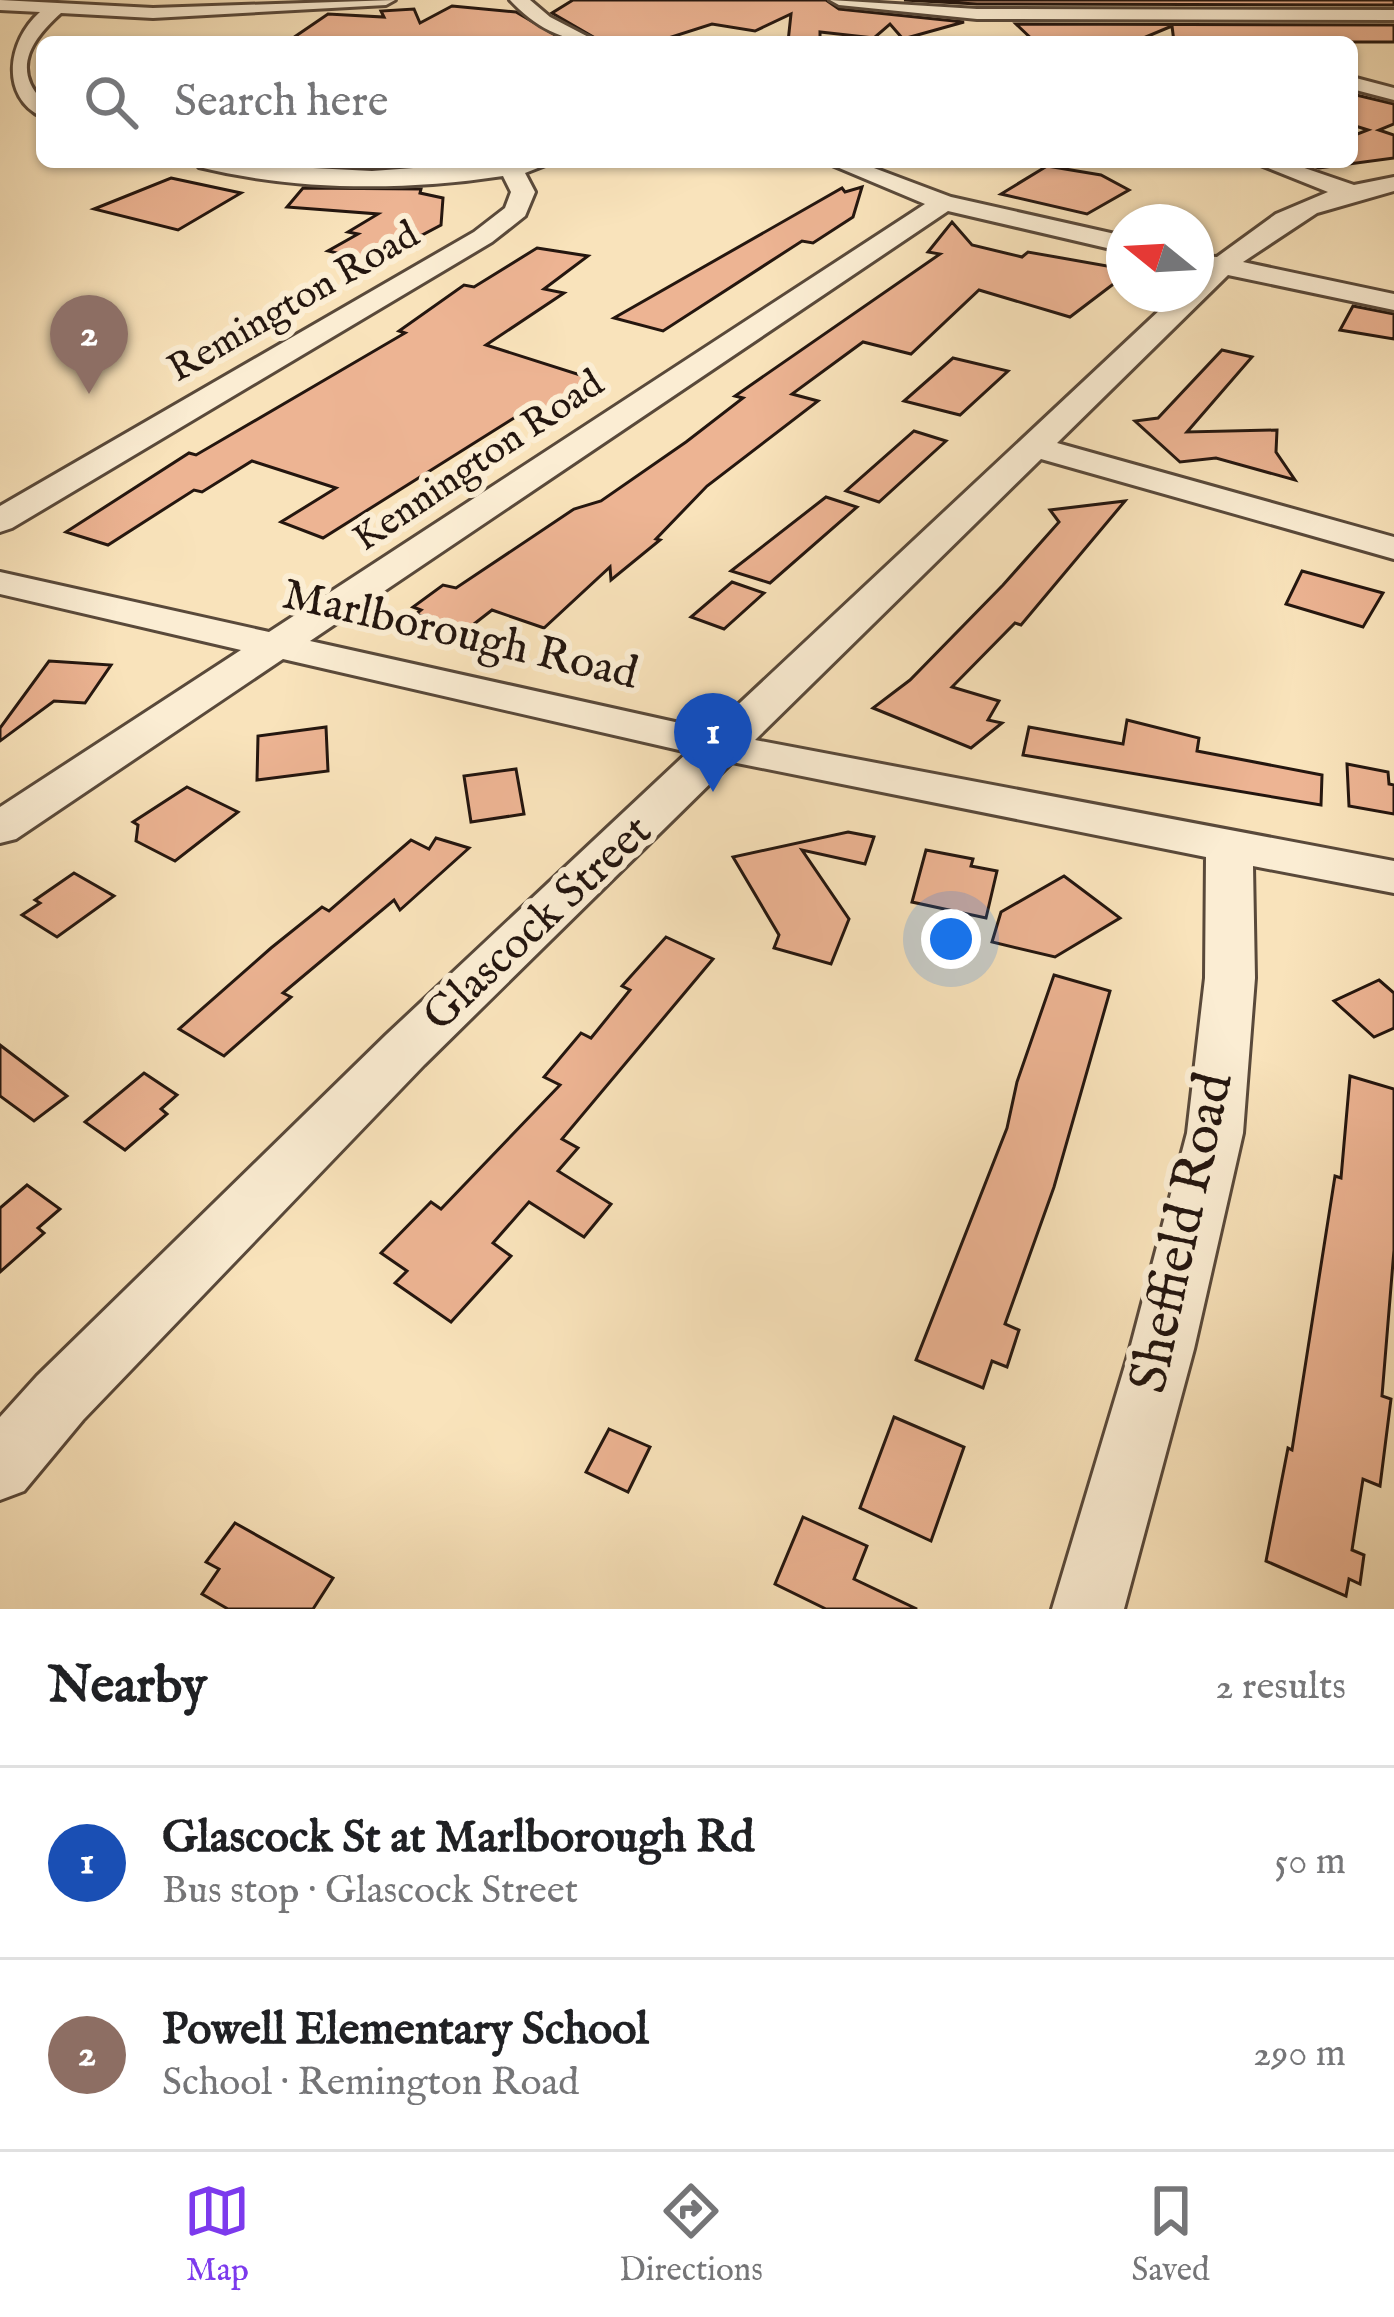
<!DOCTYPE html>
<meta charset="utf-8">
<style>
:root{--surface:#fff;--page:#f2f2f2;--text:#202124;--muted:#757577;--line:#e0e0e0;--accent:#7c3aed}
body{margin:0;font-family:"IM FELL English",serif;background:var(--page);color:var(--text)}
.compass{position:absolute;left:1106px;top:204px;width:108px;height:108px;border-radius:50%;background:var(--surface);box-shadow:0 3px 9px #0004;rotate:288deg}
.you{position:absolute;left:951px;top:939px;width:42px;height:42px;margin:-30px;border:9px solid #fff;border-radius:50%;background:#1a73e8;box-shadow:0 0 0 18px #1a73e833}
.badge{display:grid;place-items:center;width:78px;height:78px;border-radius:50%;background:var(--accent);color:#fff;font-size:39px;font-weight:700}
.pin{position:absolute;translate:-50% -99px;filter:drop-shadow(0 3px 6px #0008)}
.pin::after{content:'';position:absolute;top:63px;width:42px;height:36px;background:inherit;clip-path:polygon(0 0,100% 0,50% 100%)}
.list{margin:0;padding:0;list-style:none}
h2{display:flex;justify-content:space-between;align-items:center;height:156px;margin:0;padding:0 48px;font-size:51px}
h2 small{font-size:39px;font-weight:400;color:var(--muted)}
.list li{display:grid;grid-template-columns:78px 1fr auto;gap:36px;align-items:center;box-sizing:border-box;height:192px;padding:0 48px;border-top:3px solid var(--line)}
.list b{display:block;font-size:45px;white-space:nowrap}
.list p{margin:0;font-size:39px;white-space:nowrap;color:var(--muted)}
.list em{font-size:39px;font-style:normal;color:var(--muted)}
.icon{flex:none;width:66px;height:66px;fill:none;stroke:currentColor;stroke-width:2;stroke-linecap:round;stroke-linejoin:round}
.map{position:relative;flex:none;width:1394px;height:1609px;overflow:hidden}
.search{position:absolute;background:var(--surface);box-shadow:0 3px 9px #0004;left:36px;right:36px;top:36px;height:132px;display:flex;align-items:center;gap:30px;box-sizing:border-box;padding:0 42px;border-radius:18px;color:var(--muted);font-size:45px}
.sheet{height:540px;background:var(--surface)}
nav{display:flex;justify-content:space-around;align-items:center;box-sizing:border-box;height:168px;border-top:3px solid var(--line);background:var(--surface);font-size:33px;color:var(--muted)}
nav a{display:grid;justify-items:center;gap:6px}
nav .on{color:var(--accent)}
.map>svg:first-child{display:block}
.building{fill:#edb493;stroke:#24160f;stroke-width:3}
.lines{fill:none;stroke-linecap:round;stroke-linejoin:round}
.minor-casing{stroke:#59493a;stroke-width:6}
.minor{fill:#fbedd3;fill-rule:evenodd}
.labels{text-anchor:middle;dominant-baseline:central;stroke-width:12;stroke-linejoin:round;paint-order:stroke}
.far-street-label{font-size:39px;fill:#24160f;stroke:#fbedd3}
.street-label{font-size:45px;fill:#24160f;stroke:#fbedd3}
.near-street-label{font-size:54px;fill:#24160f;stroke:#fbedd3}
</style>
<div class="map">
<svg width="1394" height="1609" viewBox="0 0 1394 1609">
<rect width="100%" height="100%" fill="#f9e3bb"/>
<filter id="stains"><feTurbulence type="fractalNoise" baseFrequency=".00167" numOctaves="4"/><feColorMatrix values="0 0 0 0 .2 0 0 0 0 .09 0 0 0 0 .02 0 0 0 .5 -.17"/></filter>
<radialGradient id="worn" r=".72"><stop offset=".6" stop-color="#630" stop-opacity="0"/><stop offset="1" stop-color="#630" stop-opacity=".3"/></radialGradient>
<g class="building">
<path d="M573,0h253l13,9 125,13 -61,17 -13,-15 -16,14 -54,-6v10h-32l3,-28 -36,17 -43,-7 -56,18h-54l-50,-29z"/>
<path d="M904,0h490v5l-417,-1z"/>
<path d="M452,6l64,6 51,30h-280l41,-28 56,3 -3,-6 33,-2 6,14z"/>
<path d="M1016,24l378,1v17h-220l-2,-16 -38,16h-99z"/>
<path d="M1352,94l42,10v20l-15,6 15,5v23l-75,10 -18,-6h51v-26l16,-6 -16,-5z"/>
<path d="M1047,166l54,9 28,15 -42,24 -86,-20z"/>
<path d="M171,178l70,15 -63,37 -84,-21z"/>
<path d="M862,187l-9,30 -40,26 -11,-2 -139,90 -49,-13 228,-130 3,4z"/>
<path d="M303,188l118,1 -1,4 23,5 -2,27 -68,36 -45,-10 30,-17 -10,-2 30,-18 -91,-7z"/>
<path d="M952,222l20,23 50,12 6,-5 96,17v7l-54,41 -91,-27 -68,64 -48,-12 -71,52 26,7 -111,85 -51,53 4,1 -49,40 -1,-13 -66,61 -52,-18 -27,21 -49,-17 5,-4 -8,-3 30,-22 13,3 118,-79 27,-8 85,-59 57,-44 -8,-2 205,-142 -12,-2z"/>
<path d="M537,248l51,8 -44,33 20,4 -78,52 113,36 -53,32 -16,-5 -207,130 -42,-16 55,-34 -84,-27 -50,31 -8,-2 -86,55 -42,-13 123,-79 7,2 209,-122 -6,-2 65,-46 10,2z"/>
<path d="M1353,306l41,8v25l-54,-9z"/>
<path d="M1222,350l30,7 -65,75 90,-2 -1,22 19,28 -79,-22 -36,4 -45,-41 23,-3z"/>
<path d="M953,358l55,13 -48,44 -56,-14z"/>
<path d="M914,431l32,10 -67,61 -33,-11z"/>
<path d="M826,497l31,10 -87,76 -39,-12z"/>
<path d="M1125,501l-104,124 -6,-2 -63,64 47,14 -11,19 14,3 -31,25 -98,-40 37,-28 93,-95 56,-63 -9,-12z"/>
<path d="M1302,571l81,22 -20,34 -77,-23z"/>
<path d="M732,582l32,11 -40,36 -33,-12z"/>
<path d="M49,661l62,4 -26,38 -31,-2 -54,40v-13z"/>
<path d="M1127,720l72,18 -2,13 125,24 -1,30 -298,-50 6,-28 94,17z"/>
<path d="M326,727l2,44 -71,9 1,-44z"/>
<path d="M1347,764l41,8 1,12 5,1v29l-45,-8z"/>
<path d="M516,769l8,45 -53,8 -7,-46z"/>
<path d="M187,787l51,25 -63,49 -39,-20 2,-16 -5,-3z"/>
<path d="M848,832l26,5 -9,27 -63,-14 47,69 -18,45 -57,-16 5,-13 -46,-78z"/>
<path d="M436,838l33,10 -69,62 -6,-10 -111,93 8,4 -67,59 -45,-27 92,-81 51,-41 7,4 82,-71 18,9z"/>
<path d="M926,850l47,9 -2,7 26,5 -11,47 -74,-16z"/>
<path d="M74,873l40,23 -57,41 -35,-22 18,-12 -5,-3z"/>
<path d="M1064,876l56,42 -65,39 -63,-15 9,-30z"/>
<path d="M666,937l47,22 -151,180 16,9 -20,23 53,33 -27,33 -55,-35 -36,41 18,13 -60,66 -56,-39 12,-12 -26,-18 50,-51 10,7 119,-124 -16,-8 37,-44 10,5 39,-48 -8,-4z"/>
<path d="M1054,975l56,16 -56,196 -49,137 14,6 -12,37 -15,-6 -9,27 -67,-28 91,-232 10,-46z"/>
<path d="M1379,980l15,13v35l-20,9 -40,-36z"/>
<path d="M0,1045l67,51 -33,25 -34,-25z"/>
<path d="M144,1073l33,22 -16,14 6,5 -42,36 -40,-28z"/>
<path d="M1350,1076l44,13v161l-12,146 9,3 -11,87 -17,-7 -11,71 12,5 -4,29 -11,-5 -3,17 -80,-35 22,-113 4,2 43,-274 6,2z"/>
<path d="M27,1185l33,24 -22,19 6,5 -44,39v-64z"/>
<path d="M894,1417l70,30 -33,94 -71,-33z"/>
<path d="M609,1429l41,18 -22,45 -42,-20z"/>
<path d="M803,1517l64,29 -13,33 63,30h-91l-51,-25z"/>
<path d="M235,1523l98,55 -20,31h-85l-26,-15 17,-25 -13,-7z"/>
</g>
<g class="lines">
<g class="minor-casing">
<g id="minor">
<path d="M0,0l153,8 242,-8 -9,5 -233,13 -92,-5c-28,25 -50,55 -19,87v17c-42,-20 -35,-76 -2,-105l-40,-2z"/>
<path d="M510,0h20l20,17 48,25c-35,0 -64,-16 -88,-42z"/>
<path d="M830,0l147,9 417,1v10l-417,-1 -138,-14z"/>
<path d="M1352,77l42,11v12l-42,-11z"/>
<path d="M195,162l177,9 124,-9 52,2 -23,9 10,19 -10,24 -33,26 -480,286 -12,4v-26l474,-274 31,-24 6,-16 -8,-16c-99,15 -206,15 -304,-9z"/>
<path d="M825,162h33l93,35 173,39v16l-176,-41 -638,430 401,89 466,-436h19v-18l7,-6 -7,-2v-12l21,1 59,-43 52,-22 -75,-30h34l67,23 40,-8v14l-77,22 -74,49 151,32v16l-166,-35 -171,168 337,94v22l-353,-100 -286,281 639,121v32l-141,-27 2,112 -12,155 -49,216 -70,260h-72l78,-260 57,-216 18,-155 1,-121 -474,-95 -308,303 -341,355 -59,71 -24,9v-83l37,-41 349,-341 302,-283 -405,-93 -267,180 -16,4v-36l241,-157 -241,-56v-22l269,60 656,-428z"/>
</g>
</g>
<use href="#minor" class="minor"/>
</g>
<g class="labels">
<g class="far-street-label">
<text transform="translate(294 303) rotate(-30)">Remington Road</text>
<text transform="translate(479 462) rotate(-34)">Kennington Road</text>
</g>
<g class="street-label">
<text transform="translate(460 635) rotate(13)">Marlborough Road</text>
<text transform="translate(538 924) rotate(-43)">Glascock Street</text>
</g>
<g class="near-street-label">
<text transform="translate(1183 1233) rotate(-78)">Sheffield Road</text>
</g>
</g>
<rect width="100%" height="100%" filter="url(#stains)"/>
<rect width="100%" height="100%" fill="url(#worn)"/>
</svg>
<svg class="compass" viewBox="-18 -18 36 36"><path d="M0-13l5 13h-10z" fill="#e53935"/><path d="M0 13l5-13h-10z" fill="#757577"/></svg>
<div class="you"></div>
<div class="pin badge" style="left:713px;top:792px;background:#1a4fb4">1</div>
<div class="pin badge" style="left:89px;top:394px;background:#8d6e63">2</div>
<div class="search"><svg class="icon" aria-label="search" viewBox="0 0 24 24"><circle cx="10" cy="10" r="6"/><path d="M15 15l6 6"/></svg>Search here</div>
</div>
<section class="sheet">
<h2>Nearby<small>2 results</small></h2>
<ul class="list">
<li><span class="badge" style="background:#1a4fb4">1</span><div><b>Glascock St at Marlborough Rd</b><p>Bus stop · Glascock Street</p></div><em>50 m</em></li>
<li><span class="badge" style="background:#8d6e63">2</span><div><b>Powell Elementary School</b><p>School · Remington Road</p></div><em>290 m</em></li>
</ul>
</section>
<nav>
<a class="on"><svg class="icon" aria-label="map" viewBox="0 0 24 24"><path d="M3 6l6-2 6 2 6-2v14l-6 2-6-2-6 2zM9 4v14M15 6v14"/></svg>Map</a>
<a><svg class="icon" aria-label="directions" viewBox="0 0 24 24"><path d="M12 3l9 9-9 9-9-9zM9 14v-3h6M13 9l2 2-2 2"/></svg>Directions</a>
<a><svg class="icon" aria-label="saved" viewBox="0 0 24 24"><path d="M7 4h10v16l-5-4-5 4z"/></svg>Saved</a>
</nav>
